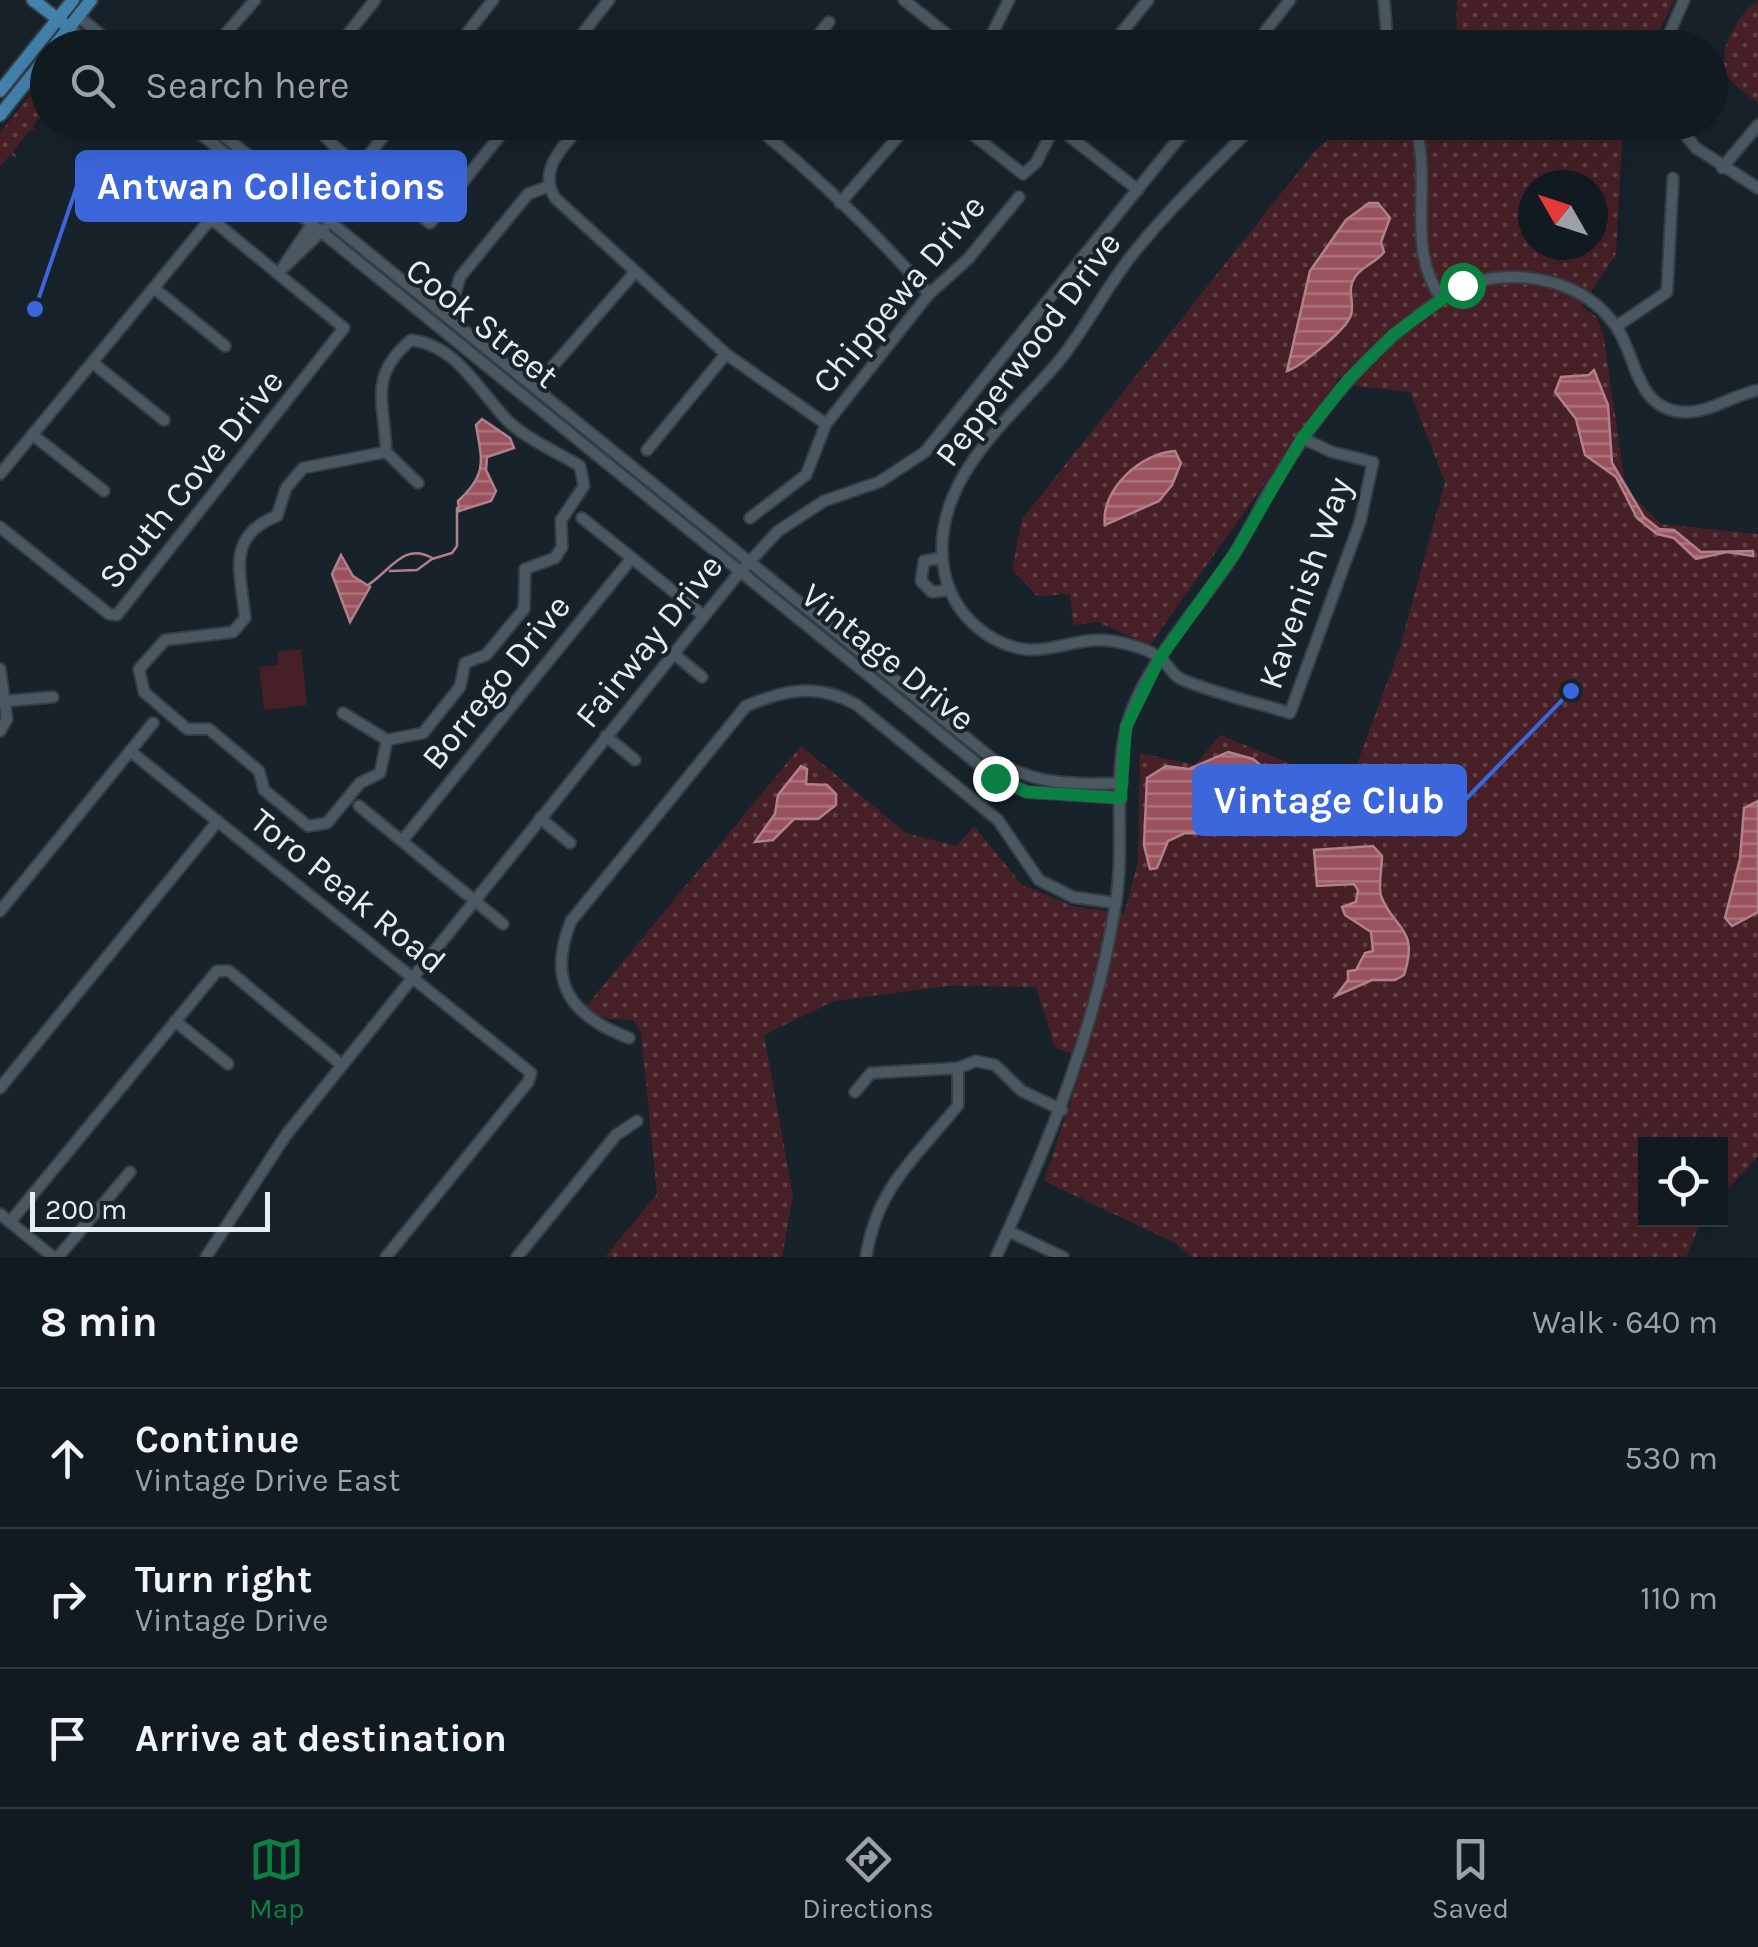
<!DOCTYPE html>
<meta charset="utf-8">
<style>
:root{--surface:#111a20;--page:#1e272d;--text:#f1f3f6;--muted:#9ca1a5;--line:#30383e;--accent:#0b8043}
body{margin:0;font-family:Karla,sans-serif;background:var(--page);color:var(--text)}
.controls{position:absolute;right:30px;bottom:30px;display:grid;overflow:hidden;border-radius:0px;box-shadow:0 10px 40px #0002}
.controls button{width:90px;height:90px;display:grid;place-items:center;padding:0;border:0;border-bottom:2px solid var(--line);background:var(--surface);color:var(--text);font:50px sans-serif}
.compass{position:absolute;left:1518px;top:170px;width:90px;height:90px;border-radius:50%;background:var(--surface);box-shadow:0 10px 40px #0002;rotate:309deg}
.scale{position:absolute;left:30px;bottom:25px;width:240px;box-sizing:border-box;padding-left:10px;border:5px solid #e6edf3;border-top:0;font-size:28px;line-height:35px;white-space:nowrap;color:#e6edf3;-webkit-text-stroke:8px #17222b;paint-order:stroke}
.stop{position:absolute;width:30px;height:30px;margin:-22px;border:8px solid #0b8043;border-radius:50%;background:#fff}
.stop.end{background:#0b8043;border-color:#fff;box-shadow:0 2px 10px #0008}
.list{margin:0;padding:0;list-style:none}
h2{display:flex;justify-content:space-between;align-items:center;height:130px;margin:0;padding:0 40px;font-size:42px}
h2 small{font-size:32px;font-weight:400;color:var(--muted)}
.list li{display:grid;grid-template-columns:65px 1fr auto;gap:30px;align-items:center;box-sizing:border-box;height:140px;padding:0 40px;border-top:2px solid var(--line)}
.list b{display:block;font-size:38px;white-space:nowrap}
.list p{margin:0;font-size:32px;white-space:nowrap;color:var(--muted)}
.list em{font-size:32px;font-style:normal;color:var(--muted)}
.icon{flex:none;width:55px;height:55px;fill:none;stroke:currentColor;stroke-width:2;stroke-linecap:round;stroke-linejoin:round}
.map{position:relative;flex:none;width:1758px;height:1257px;overflow:hidden}
.search{position:absolute;background:var(--surface);box-shadow:0 10px 40px #0002;left:30px;right:30px;top:30px;height:110px;display:flex;align-items:center;gap:25px;box-sizing:border-box;padding:0 35px;border-radius:55px;color:var(--muted);font-size:38px}
.sheet{height:550px;background:var(--surface)}
nav{display:flex;justify-content:space-around;align-items:center;box-sizing:border-box;height:140px;border-top:2px solid var(--line);background:var(--surface);font-size:28px;color:var(--muted)}
nav a{display:grid;justify-items:center;gap:5px}
nav .on{color:var(--accent)}
.map>svg:first-child{display:block}
.grass{fill:url(#grass-dots);fill-rule:evenodd}
.park{fill:#472027}
.water{fill:url(#water-rules);stroke:#b0808b;stroke-width:2.5}
.lines{fill:none;stroke-linecap:round;stroke-linejoin:round}
.stream{stroke:#b0808b;stroke-width:2.5}
.minor-casing{stroke:#353e44;stroke-width:14}
.major-casing{stroke:#353e44;stroke-width:16}
.minor{stroke:#4b5862;stroke-width:10}
.major{stroke:#4382ac;stroke-width:12}
.route{stroke:#0b8043;stroke-width:12}
.labels{text-anchor:middle;dominant-baseline:central;stroke-width:8;stroke-linejoin:round;paint-order:stroke}
.street-label{font-size:35px;fill:#e6edf3;stroke:#17222b}
.leader{fill:none;stroke:#3b66dc;stroke-width:4}
.callout-dot{fill:#3b66dc;stroke:#17222b;stroke-width:4}
.callout{fill:#3b66dc;stroke:#3b66dc;stroke-width:4}
.callout-label{font-size:38px;text-anchor:middle;font-weight:bold;fill:#fff}
</style>
<div class="map">
<svg width="1758" height="1257" viewBox="0 0 1758 1257">
<defs>
<pattern id="grass-dots" width="8" height="8" patternUnits="userSpaceOnUse" patternTransform="scale(2.5)"><rect width="8" height="8" fill="#472027"/><path d="M2 2h.1M6 6h.1" fill="none" stroke="#624147" stroke-width="1.8" stroke-linecap="round"/></pattern>
<pattern id="water-rules" width="6" height="5" patternUnits="userSpaceOnUse" patternTransform="scale(2.5)"><rect width="6" height="5" fill="#99525e"/><path d="M0 2.5h6" fill="none" stroke="#ac747d"/></pattern>
</defs>
<rect width="100%" height="100%" fill="#17222b"/>
<g class="grass">
<path d="M1457,0h218l-24,47 -195,1z"/>
<path d="M1758,0v103c-8,-7 -25,-17 -30,-27 -14,-25 11,-62 30,-76z"/>
<path d="M47,73v35l-14,18 4,5 -7,-1 -17,22 4,5 -7,-2 -10,12v-34z"/>
<path d="M1361,122l262,1 -7,131 -34,52 14,11 7,16 23,157 35,34 97,10v623l-37,39 -1,-52h-74v76h56l-16,37h-495l-16,-14 -131,-62 41,-123 -30,-10 -19,-61 -88,-1 -114,15 -70,34 29,161 -11,61h-177l52,-63 -16,-161 -8,-13 -24,-1 -25,-10 217,-263 105,87 50,13 18,-20 48,59 51,21 51,8 14,-52 2,-109 55,12 25,-30 101,41 35,-9 44,-120 45,-165 -35,-90 -53,-6 -17,-9 -190,268 -53,-23 -24,3 -3,-31 -33,2 -25,-27 10,-50 292,-367 23,-20zM1533,185h60v60h-60z"/>
</g>
<path class="park" d="M301,649l6,56 -43,5 -5,-43 19,-2 -1,-13z"/>
<g class="water">
<path d="M1369,203h9l12,15 -9,24 3,10c-8,11 -22,14 -29,25 -9,13 0,25 -4,38 -5,15 -51,52 -64,56l23,-100 36,-51z"/>
<path d="M1594,370l14,35 4,58 32,54 15,12 15,1 27,22 52,-1v5l-26,-4 -31,7 -22,-21 -17,-4 -20,-16 -21,-41 -31,-22 -9,-36 -21,-27 6,-15 28,-2z"/>
<path d="M482,419l28,19 4,10 -27,9 -1,13 10,21 -5,10 -32,10 -1,-10c30,-27 24,-41 18,-76z"/>
<path d="M1175,451l6,12 -9,22 -13,16 -54,24c-5,-35 36,-72 70,-74z"/>
<path d="M341,555l12,21 17,11 -20,35 -18,-48z"/>
<path d="M1228,752l25,7 31,25 57,-3 21,14 5,21 -20,14 -71,-6 -17,2 -10,8 -64,-1 -17,8 -11,27 -7,1 -6,-24 3,-67 19,-12 23,3z"/>
<path d="M801,766l6,3 -1,15 21,1 9,9v11l-18,14h-24l-21,21 -18,2 20,-28 3,-19z"/>
<path d="M1758,801v111l-26,14 -7,-8 15,-59 4,-51z"/>
<path d="M1373,846l9,10c0,12 -4,29 -1,40 12,33 39,31 23,79l-9,5h-23l-36,16 12,-16v-9l8,-1 9,-17 8,-2 -2,-19 -26,-17 -3,-8 14,-5 2,-12 -4,-6 -37,2 -3,-36z"/>
</g>
<g class="lines">
<g class="stream">
<path d="M390,571l27,-1 15,-11 20,-6 5,-7v-38"/>
<path d="M368,585c23,-15 36,-43 64,-27"/>
</g>
<g class="minor-casing">
<g id="minor">
<path d="M904,0l60,48"/>
<path d="M1384,0l4,48"/>
<path d="M78,16l39,32"/>
<path d="M69,28l25,20"/>
<path d="M220,48l1,-9 34,-39"/>
<path d="M337,48l38,-48"/>
<path d="M455,48l38,-48"/>
<path d="M571,48l38,-48"/>
<path d="M808,48l21,-26"/>
<path d="M985,48l24,-48"/>
<path d="M1109,48l39,-48"/>
<path d="M1252,48l38,-48"/>
<path d="M1663,48l21,-48"/>
<path d="M186,122l809,656 32,14 94,6"/>
<path d="M207,122l783,635c41,28 84,28 132,26"/>
<path d="M312,122l23,25 95,76 81,-101"/>
<path d="M584,122c-19,23 -47,46 -29,76l171,156 100,70"/>
<path d="M750,122c65,52 125,110 179,172"/>
<path d="M957,122l66,52 13,-11 21,-41"/>
<path d="M1257,122c-43,44 -87,85 -125,133 -27,34 -46,73 -73,106 -35,42 -87,86 -107,138 -19,49 -12,103 34,135 54,36 83,-3 132,8 12,2 32,8 42,16 8,6 12,17 21,21 35,15 73,23 109,34l70,-191 13,-60 -41,-10 -30,-14"/>
<path d="M1414,122c20,58 -10,124 27,176"/>
<path d="M1675,122l21,26 62,40"/>
<path d="M1055,125l83,65"/>
<path d="M359,167l36,-45"/>
<path d="M1722,168l36,-43"/>
<path d="M840,203l71,-81"/>
<path d="M278,273l46,-44"/>
<path d="M279,273l35,-52"/>
<path d="M154,288l71,58"/>
<path d="M456,291l4,-14 68,-83 21,-8"/>
<path d="M1617,326l50,-34 6,-114"/>
<path d="M411,340c45,5 66,48 95,79 18,19 51,33 74,47l4,20 -23,34 1,27 -7,11 -30,11 -1,40 -38,46 -21,8 -5,24 -37,46 -36,7 -7,33 -20,10 -33,40 -19,3 -44,-36 -5,-19 -50,-42h-22l-43,-37 -5,-23 26,-29 68,-8 12,-14c-4,-45 -20,-82 32,-102l9,-28 17,-20 83,-16c-1,-50 -19,-75 25,-112z"/>
<path d="M93,363l71,57"/>
<path d="M553,366l82,-94"/>
<path d="M33,435l71,56"/>
<path d="M647,450l79,-96"/>
<path d="M386,452l32,31"/>
<path d="M0,474l208,-252h7l129,106 -227,287 -8,-1 -109,-87"/>
<path d="M582,518l122,98"/>
<path d="M750,518l56,-43 20,-51 103,-130 39,-35 51,-62"/>
<path d="M941,558l-17,3 -3,20 11,11 18,-2"/>
<path d="M673,653l29,24"/>
<path d="M0,669l7,50 -7,12"/>
<path d="M5,701l48,-4"/>
<path d="M343,713l44,27"/>
<path d="M606,736l29,24"/>
<path d="M130,751l401,322 -3,9 -142,175"/>
<path d="M359,806l144,118"/>
<path d="M540,818l30,25"/>
<path d="M402,841l230,-283"/>
<path d="M0,911l153,-188"/>
<path d="M175,1021l53,43"/>
<path d="M629,1038c-58,-22 -83,-55 -58,-117l175,-215c40,-17 73,-23 111,-1l141,115 41,60 34,17 43,6"/>
<path d="M0,1088l218,-267"/>
<path d="M855,1092l16,-19 87,-5 18,-7 19,4 27,26 40,19"/>
<path d="M0,1214l53,43"/>
<path d="M10,1222l207,-251h12l113,94"/>
<path d="M1008,1231l55,26"/>
<path d="M58,1257l72,-85"/>
<path d="M206,1257l80,-122 448,-556 44,-48 46,-30 55,-19 46,-30 267,-330"/>
<path d="M517,1257l99,-122 21,-14"/>
<path d="M866,1257c11,-71 50,-99 92,-152v-37"/>
<path d="M996,1257c53,-115 101,-230 120,-356 9,-57 -3,-118 10,-173 16,-61 69,-115 103,-166 16,-23 27,-49 41,-72 39,-65 84,-125 145,-172 20,-15 39,-32 64,-37 49,-11 105,1 136,44 22,29 20,87 71,87 25,0 48,-17 72,-22"/>
</g>
</g>
<g class="major-casing">
<g id="major">
<path d="M33,0l30,23"/>
<path d="M53,48l38,-48"/>
<path d="M0,91l73,-91"/>
<path d="M0,115l48,-60"/>
</g>
</g>
<use href="#minor" class="minor"/>
<use href="#major" class="major"/>
</g>
<g class="lines">
<path class="route" d="M995,778l32,14 94,6 5,-71 34,-69 75,-105 67,-115 46,-58 46,-46 68,-49"/>
</g>
<g class="labels">
<g class="street-label">
<text transform="translate(899 294) rotate(-50)">Chippewa Drive</text>
<text transform="translate(482 323) rotate(39)">Cook Street</text>
<text transform="translate(1028 349) rotate(-53)">Pepperwood Drive</text>
<text transform="translate(191 479) rotate(-51)">South Cove Drive</text>
<text transform="translate(1305 583) rotate(-71)">Kavenish Way</text>
<text transform="translate(649 641) rotate(-51)">Fairway Drive</text>
<text transform="translate(888 657) rotate(39)">Vintage Drive</text>
<text transform="translate(496 682) rotate(-51)">Borrego Drive</text>
<text transform="translate(348 891) rotate(39)">Toro Peak Road</text>
</g>
</g>
<path class="leader" d="M35 309L77 186M1571 691L1465 800"/>
<g class="callout-dot">
<circle cx="35" cy="309" r="10"/>
<circle cx="1571" cy="691" r="10"/>
</g>
<g class="callout">
<rect x="77" y="152" width="388" height="68" rx="10"/>
<rect x="1194" y="766" width="271" height="68" rx="10"/>
</g>
<g class="callout-label">
<text x="271" y="199">Antwan Collections</text>
<text x="1329" y="813">Vintage Club</text>
</g>
</svg>
<div class="controls">
<button><svg class="icon" aria-label="locate" viewBox="0 0 24 24"><circle cx="12" cy="12" r="6"/><path d="M12 2v4M12 18v4M2 12h4M18 12h4"/></svg></button>
</div>
<svg class="compass" viewBox="-18 -18 36 36"><path d="M0-13l5 13h-10z" fill="#e53935"/><path d="M0 13l5-13h-10z" fill="#9ca1a5"/></svg>
<div class="scale">200 m</div>
<div class="stop" style="left:1462px;top:285px"></div>
<div class="stop end" style="left:995px;top:778px"></div>
<div class="search"><svg class="icon" aria-label="search" viewBox="0 0 24 24"><circle cx="10" cy="10" r="6"/><path d="M15 15l6 6"/></svg>Search here</div>
</div>
<section class="sheet">
<h2>8 min<small>Walk · 640 m</small></h2>
<ul class="list">
<li><svg class="icon" aria-label="ahead" viewBox="0 0 24 24"><path d="M12 20V5M6 11l6-6 6 6"/></svg><div><b>Continue</b><p>Vintage Drive East</p></div><em>530 m</em></li>
<li><svg class="icon" aria-label="right" viewBox="0 0 24 24"><path d="M7 20v-9h11M14 6l5 5-5 5"/></svg><div><b>Turn right</b><p>Vintage Drive</p></div><em>110 m</em></li>
<li><svg class="icon" aria-label="arrive" viewBox="0 0 24 24"><path d="M6 21V4h12l-3 4 3 4H6"/></svg><div><b>Arrive at destination</b></div></li>
</ul>
</section>
<nav>
<a class="on"><svg class="icon" aria-label="map" viewBox="0 0 24 24"><path d="M3 6l6-2 6 2 6-2v14l-6 2-6-2-6 2zM9 4v14M15 6v14"/></svg>Map</a>
<a><svg class="icon" aria-label="directions" viewBox="0 0 24 24"><path d="M12 3l9 9-9 9-9-9zM9 14v-3h6M13 9l2 2-2 2"/></svg>Directions</a>
<a><svg class="icon" aria-label="saved" viewBox="0 0 24 24"><path d="M7 4h10v16l-5-4-5 4z"/></svg>Saved</a>
</nav>
